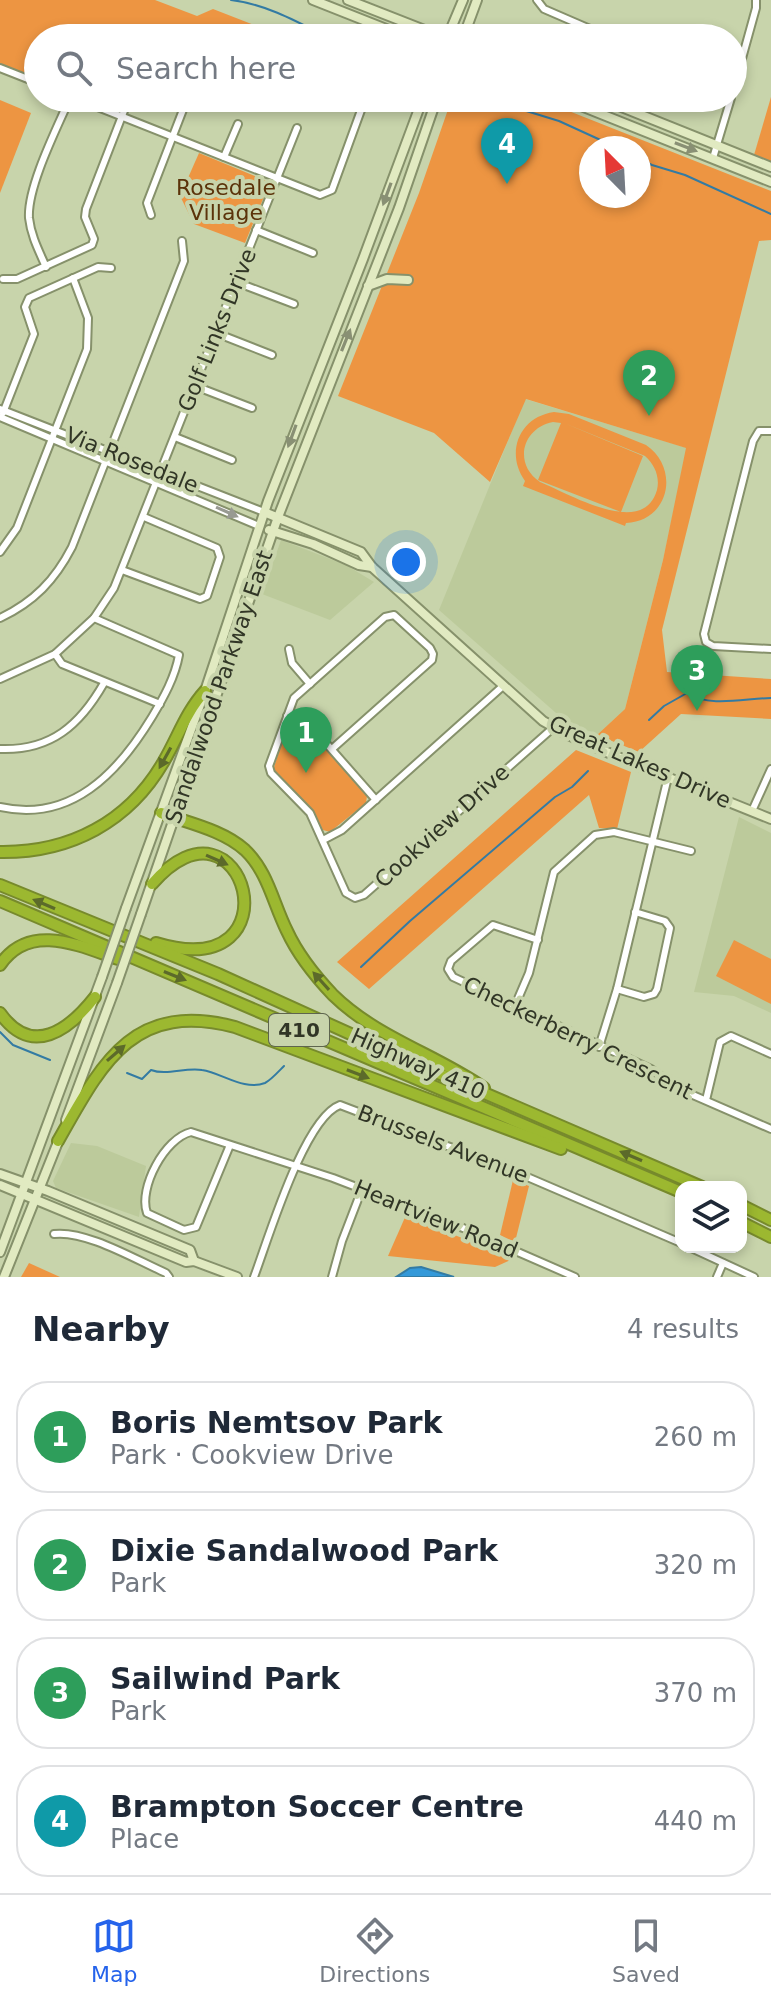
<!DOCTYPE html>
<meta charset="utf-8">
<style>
:root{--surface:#fff;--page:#f6f6f7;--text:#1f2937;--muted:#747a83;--line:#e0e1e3;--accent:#2563eb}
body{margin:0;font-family:"DejaVu Sans",sans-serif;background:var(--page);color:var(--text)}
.controls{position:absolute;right:24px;bottom:24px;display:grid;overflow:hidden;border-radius:16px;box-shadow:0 4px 12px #0003}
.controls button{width:72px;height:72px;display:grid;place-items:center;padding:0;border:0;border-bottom:2px solid var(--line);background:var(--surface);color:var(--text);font:40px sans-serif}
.compass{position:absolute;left:579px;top:136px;width:72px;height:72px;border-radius:50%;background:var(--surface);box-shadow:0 4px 12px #0003;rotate:336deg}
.you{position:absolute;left:406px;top:562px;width:28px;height:28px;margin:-20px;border:6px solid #fff;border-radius:50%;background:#1a73e8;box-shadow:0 0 0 12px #1a73e833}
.badge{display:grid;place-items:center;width:52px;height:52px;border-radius:50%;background:var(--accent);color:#fff;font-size:26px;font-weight:700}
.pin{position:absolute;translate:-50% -66px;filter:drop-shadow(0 2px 4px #0008)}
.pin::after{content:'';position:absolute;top:42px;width:28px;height:24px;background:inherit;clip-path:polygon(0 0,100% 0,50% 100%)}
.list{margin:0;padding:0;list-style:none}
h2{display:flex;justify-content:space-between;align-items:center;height:104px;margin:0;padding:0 32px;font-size:34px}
h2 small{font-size:26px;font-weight:400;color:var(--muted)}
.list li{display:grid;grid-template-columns:52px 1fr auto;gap:24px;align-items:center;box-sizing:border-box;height:112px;margin:0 16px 16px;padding:0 16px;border:2px solid var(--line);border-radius:32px}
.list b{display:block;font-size:30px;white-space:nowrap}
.list p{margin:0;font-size:26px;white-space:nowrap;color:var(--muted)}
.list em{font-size:26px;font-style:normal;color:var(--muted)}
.icon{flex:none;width:44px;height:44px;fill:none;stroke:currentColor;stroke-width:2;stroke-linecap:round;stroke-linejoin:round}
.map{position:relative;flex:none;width:771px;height:1277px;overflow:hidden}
.search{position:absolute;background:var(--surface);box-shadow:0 4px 12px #0003;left:24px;right:24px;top:24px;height:88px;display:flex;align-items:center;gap:20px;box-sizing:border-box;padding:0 28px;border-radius:44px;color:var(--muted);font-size:30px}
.sheet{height:616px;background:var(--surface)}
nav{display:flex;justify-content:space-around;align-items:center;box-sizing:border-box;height:112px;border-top:2px solid var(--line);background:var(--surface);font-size:22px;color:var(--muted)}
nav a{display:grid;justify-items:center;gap:4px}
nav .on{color:var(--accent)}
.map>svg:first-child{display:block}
.built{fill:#bcca9b}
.green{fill:#ed9542;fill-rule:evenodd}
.water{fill:#3499d9;stroke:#337ba3;stroke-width:2}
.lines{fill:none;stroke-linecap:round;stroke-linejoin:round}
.stream{stroke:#337ba3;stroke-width:2}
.street-casing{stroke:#86916b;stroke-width:10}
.secondary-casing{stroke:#86916b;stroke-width:12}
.highway-casing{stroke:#778a2c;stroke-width:14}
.street{stroke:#fff;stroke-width:6}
.secondary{stroke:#e1eac1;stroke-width:8}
.highway{stroke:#9cb830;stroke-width:10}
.secondary-bridge-casing{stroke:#86916b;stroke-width:12;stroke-linecap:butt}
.secondary-bridge{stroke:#e1eac1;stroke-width:8}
.oneway{fill:#899074}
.oneway2{fill:#989a92}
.oneway3{fill:#5c6a2a}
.labels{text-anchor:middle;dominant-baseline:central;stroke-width:8;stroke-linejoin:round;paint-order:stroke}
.shield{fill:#c8d4ab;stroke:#5e654e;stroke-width:2}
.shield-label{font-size:20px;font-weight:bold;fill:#313626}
.park-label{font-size:22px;fill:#5b330a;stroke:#c8d4ab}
.street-label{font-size:22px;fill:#313626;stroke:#c8d4ab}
</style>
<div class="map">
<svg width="771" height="1277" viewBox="0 0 771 1277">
<rect width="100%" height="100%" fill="#c8d4ab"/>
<g class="built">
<path d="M525,399l162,49 -24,112 -38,149 -28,26 -33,-15 -125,-110z"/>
<path d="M281,540l65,25 28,17 -44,38 -68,-26z"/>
<path d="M739,817l32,16v180l-37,-17 -40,-4z"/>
<path d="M71,1143l26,3 49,20 -7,51 -83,-29 -3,-7z"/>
</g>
<g class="green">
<path d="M0,0h155l42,16 16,-7 75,29h-250v41l-38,-15z"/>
<path d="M771,97v65l-17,-7z"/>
<path d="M452,98h84l235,93v49l-12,1 -97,389 5,42 104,7v40l-90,-5 -42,38 -42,-17 28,-26 38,-149 23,-112 -160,-49 -36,83 -56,-49 -96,-37 81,-203zM591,148h48v48h-48z"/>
<path d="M0,100l31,13 -31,80z"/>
<path d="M199,153l68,28 1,6 -23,56 -51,-19 -14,-28z"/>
<path d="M554,412l15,2 77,31c34,23 24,76 -20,78l-1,3 -102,-40 2,-5c-20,-28 -6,-64 29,-69zM553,422l8,1 -23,57 83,32 22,-56 -79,-33 81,33c10,9 15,21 12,34 -14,49 -89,3 -117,-8 -27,-18 -18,-54 13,-60z"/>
<path d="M291,723l18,6 58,67 -1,7 -36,29 -7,-2 -12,-22 -38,-38 14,-43z"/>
<path d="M576,750l55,22 -14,57 -18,-1 -10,-33 -220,194 -32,-27z"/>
<path d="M734,940l37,19v45l-55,-28z"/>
<path d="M513,1180l16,6 -14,56 -15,-7z"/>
<path d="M406,1215l107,44 -18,8 -107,-11z"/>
<path d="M29,1263l31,14h-39z"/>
</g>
<path class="water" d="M421,1267l33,10h-58l14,-9z"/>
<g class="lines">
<g class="stream">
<path d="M231,0c35,4 67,22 98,38"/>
<path d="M484,98l75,23 59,27"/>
<path d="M639,159l13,6 33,10 86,39"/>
<path d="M649,720l15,-14 23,-13c23,15 59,5 84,5"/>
<path d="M361,967l49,-46 145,-124 17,-10 16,-16"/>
<path d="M0,1032l13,13 37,15"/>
<path d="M127,1073l15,6 9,-9c16,6 34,-3 51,0 20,3 42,21 63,13 6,-3 14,-12 19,-17"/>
</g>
<g class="street-casing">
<g id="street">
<path d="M537,0l7,9 67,29"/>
<path d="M0,68l38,15"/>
<path d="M733,91l23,-83v-8"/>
<path d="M75,98l245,97 12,-5 32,-88"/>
<path d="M224,157l14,-33"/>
<path d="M713,158l18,-60"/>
<path d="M151,215l-4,-12 39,-101"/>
<path d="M256,230l57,23"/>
<path d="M46,267c-7,-16 -15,-31 -17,-49 -2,-31 28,-90 41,-120"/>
<path d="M3,279h14l75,-34 2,-6 -9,-22 1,-8 43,-111"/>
<path d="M236,282l58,22"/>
<path d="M216,333l56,22"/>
<path d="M195,386l57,22"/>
<path d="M0,409l264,103"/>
<path d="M3,413l31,-79 -9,-27 4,-9 69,-31 13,1"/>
<path d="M0,417l259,109"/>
<path d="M771,431h-12l-6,10 -49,193 2,8 7,4 58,3"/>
<path d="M175,437l57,23"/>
<path d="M0,552l17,-24 70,-179 1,-31 -15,-40"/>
<path d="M122,570l78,29 7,-3 13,-39 -3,-9 -73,-31"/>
<path d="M0,618c34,-16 55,-38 72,-71l112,-286 -2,-20"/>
<path d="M289,649l3,14 18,21"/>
<path d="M55,654l7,10 98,40"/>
<path d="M0,679l55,-25 39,-36 20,-30 183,-460"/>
<path d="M287,716l24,10 65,74"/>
<path d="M0,749c51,2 80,-24 104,-66"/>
<path d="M332,749l100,-89 1,-6 -3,-6 -36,-33 -9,2 -91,81 -25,68 2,7 39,40 36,80 9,5 9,-3 190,-168"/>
<path d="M0,807c71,16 118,-34 152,-90 12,-20 23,-40 27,-62l-85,-37"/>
<path d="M752,811l19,-42"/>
<path d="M323,840l19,-10 161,-144"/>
<path d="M538,940l-45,-15 -42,36 -3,8 5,8 198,92 28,20 92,40"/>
<path d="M617,989l27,8 10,-3 3,-5 13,-61 -5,-7 -30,-9"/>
<path d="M514,1008l15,-35 25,-101 41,-37 19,-3 77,19"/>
<path d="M599,1047l18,-58 51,-212"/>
<path d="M706,1100l14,-58 11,-6 40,18"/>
<path d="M230,1145l-34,82 -12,3 -37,-17c-9,-25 18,-75 44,-81l142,46 130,50 112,49"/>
<path d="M54,1234c32,-4 82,26 112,39l3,4"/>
<path d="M689,1247l65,30"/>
<path d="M254,1277c14,-37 50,-159 86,-172l178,68 163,70"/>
<path d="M332,1277l10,-36 20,-52"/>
<path d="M717,1277l6,-14"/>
</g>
</g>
<g class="secondary-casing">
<g id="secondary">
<path d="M313,0l96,38"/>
<path d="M348,0l97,38"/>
<path d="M447,38l16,-38"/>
<path d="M463,38l14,-38"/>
<path d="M561,98l210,84"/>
<path d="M599,98l172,69"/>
<path d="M368,286l19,-7 21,1"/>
<path d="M264,512l97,40 11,15 171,154 23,13 61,27 144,58"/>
<path d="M269,530l44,14 46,21 13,2"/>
<path d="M126,908l79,-217 63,-190 95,-242 60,-161"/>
<path d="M141,914l137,-397 121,-309 38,-110"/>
<path d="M66,1120l51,-137"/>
<path d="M0,1174l48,17 142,59 4,11"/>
<path d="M0,1185l186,77 8,-1 43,16"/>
<path d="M0,1252l102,-275"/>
<path d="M4,1277l56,-140"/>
</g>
</g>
<g class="highway-casing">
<g id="highway">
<path d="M161,813c27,10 62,17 84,37 23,22 28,53 42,81 11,24 28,45 46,64 44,43 102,59 151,93"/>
<path d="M0,852c70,1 129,-30 164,-91 14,-24 22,-49 41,-70"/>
<path d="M152,884c92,-106 149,103 4,59"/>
<path d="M0,885l218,89 199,90 285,123"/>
<path d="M0,901l681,291"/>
<path d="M0,965c29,-43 78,-20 118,-6"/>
<path d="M0,1013c32,45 69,17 95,-16"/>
<path d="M58,1141c43,-76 74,-141 177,-114l326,122"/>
<path d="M741,1205l30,15"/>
<path d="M741,1222l30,15"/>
</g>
</g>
<use href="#street" class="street"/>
<use href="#secondary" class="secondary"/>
<use href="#highway" class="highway"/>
<g class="secondary-bridge-casing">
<g id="secondary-bridge">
<path d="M102,977l24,-69"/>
<path d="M117,983l24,-69"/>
</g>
</g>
<use href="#secondary-bridge" class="secondary-bridge"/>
</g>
<defs><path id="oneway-solid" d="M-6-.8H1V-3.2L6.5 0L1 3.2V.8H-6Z" transform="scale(2)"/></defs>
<g class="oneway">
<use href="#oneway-solid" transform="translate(686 147) rotate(21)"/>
<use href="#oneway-solid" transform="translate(387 194) rotate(110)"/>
<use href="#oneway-solid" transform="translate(346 340) rotate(-68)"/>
<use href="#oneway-solid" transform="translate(292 436) rotate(110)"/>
</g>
<use class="oneway2" href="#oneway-solid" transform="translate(227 512) rotate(24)"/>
<g class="oneway3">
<use href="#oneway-solid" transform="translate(165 758) rotate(119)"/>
<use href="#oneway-solid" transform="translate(217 860) rotate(24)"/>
<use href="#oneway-solid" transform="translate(44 904) rotate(-157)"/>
<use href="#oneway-solid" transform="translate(175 976) rotate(22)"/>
<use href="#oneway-solid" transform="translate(321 981) rotate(-132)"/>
<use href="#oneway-solid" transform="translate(116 1053) rotate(-41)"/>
<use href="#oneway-solid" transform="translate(358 1074) rotate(21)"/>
<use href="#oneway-solid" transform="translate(631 1156) rotate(-157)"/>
</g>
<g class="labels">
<rect class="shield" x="269" y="1014" width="60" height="32" rx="6"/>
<g class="shield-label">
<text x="299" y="1030">410</text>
</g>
<g class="park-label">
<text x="226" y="187">Rosedale<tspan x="226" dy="25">Village</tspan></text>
</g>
<g class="street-label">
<text transform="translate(217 330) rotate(-68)">Golf Links Drive</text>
<text transform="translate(132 460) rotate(22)">Via Rosedale</text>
<text transform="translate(219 687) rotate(-71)">Sandalwood Parkway East</text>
<text transform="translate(640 762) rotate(24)">Great Lakes Drive</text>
<text transform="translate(442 826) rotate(-42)">Cookview Drive</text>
<text transform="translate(578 1038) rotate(26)">Checkerberry Crescent</text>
<text transform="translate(418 1064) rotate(24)">Highway 410</text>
<text transform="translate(443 1144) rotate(21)">Brussels Avenue</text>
<text transform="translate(436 1219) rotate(22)">Heartview Road</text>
</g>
</g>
</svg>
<div class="controls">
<button><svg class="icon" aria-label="layers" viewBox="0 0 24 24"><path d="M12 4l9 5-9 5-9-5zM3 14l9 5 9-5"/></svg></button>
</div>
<svg class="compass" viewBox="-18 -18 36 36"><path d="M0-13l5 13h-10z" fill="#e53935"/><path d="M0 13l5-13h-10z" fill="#747a83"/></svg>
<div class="you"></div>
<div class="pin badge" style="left:306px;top:773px;background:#2e9e5b">1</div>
<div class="pin badge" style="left:649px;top:416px;background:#2e9e5b">2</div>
<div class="pin badge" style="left:697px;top:711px;background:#2e9e5b">3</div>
<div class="pin badge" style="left:507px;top:184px;background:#0f9aa8">4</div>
<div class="search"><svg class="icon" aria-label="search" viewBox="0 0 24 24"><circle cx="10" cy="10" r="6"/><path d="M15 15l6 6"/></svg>Search here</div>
</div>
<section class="sheet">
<h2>Nearby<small>4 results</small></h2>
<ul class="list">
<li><span class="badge" style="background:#2e9e5b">1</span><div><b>Boris Nemtsov Park</b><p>Park · Cookview Drive</p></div><em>260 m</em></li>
<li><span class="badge" style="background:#2e9e5b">2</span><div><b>Dixie Sandalwood Park</b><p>Park</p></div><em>320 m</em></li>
<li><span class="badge" style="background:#2e9e5b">3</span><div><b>Sailwind Park</b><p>Park</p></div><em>370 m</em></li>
<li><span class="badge" style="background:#0f9aa8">4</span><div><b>Brampton Soccer Centre</b><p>Place</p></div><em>440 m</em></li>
</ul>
</section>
<nav>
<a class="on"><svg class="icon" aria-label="map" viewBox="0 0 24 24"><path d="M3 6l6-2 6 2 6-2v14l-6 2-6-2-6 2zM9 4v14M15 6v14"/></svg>Map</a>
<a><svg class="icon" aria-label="directions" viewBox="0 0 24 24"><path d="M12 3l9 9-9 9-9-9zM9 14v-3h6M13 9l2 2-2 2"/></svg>Directions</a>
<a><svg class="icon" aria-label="saved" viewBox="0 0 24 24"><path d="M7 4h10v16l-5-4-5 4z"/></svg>Saved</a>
</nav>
